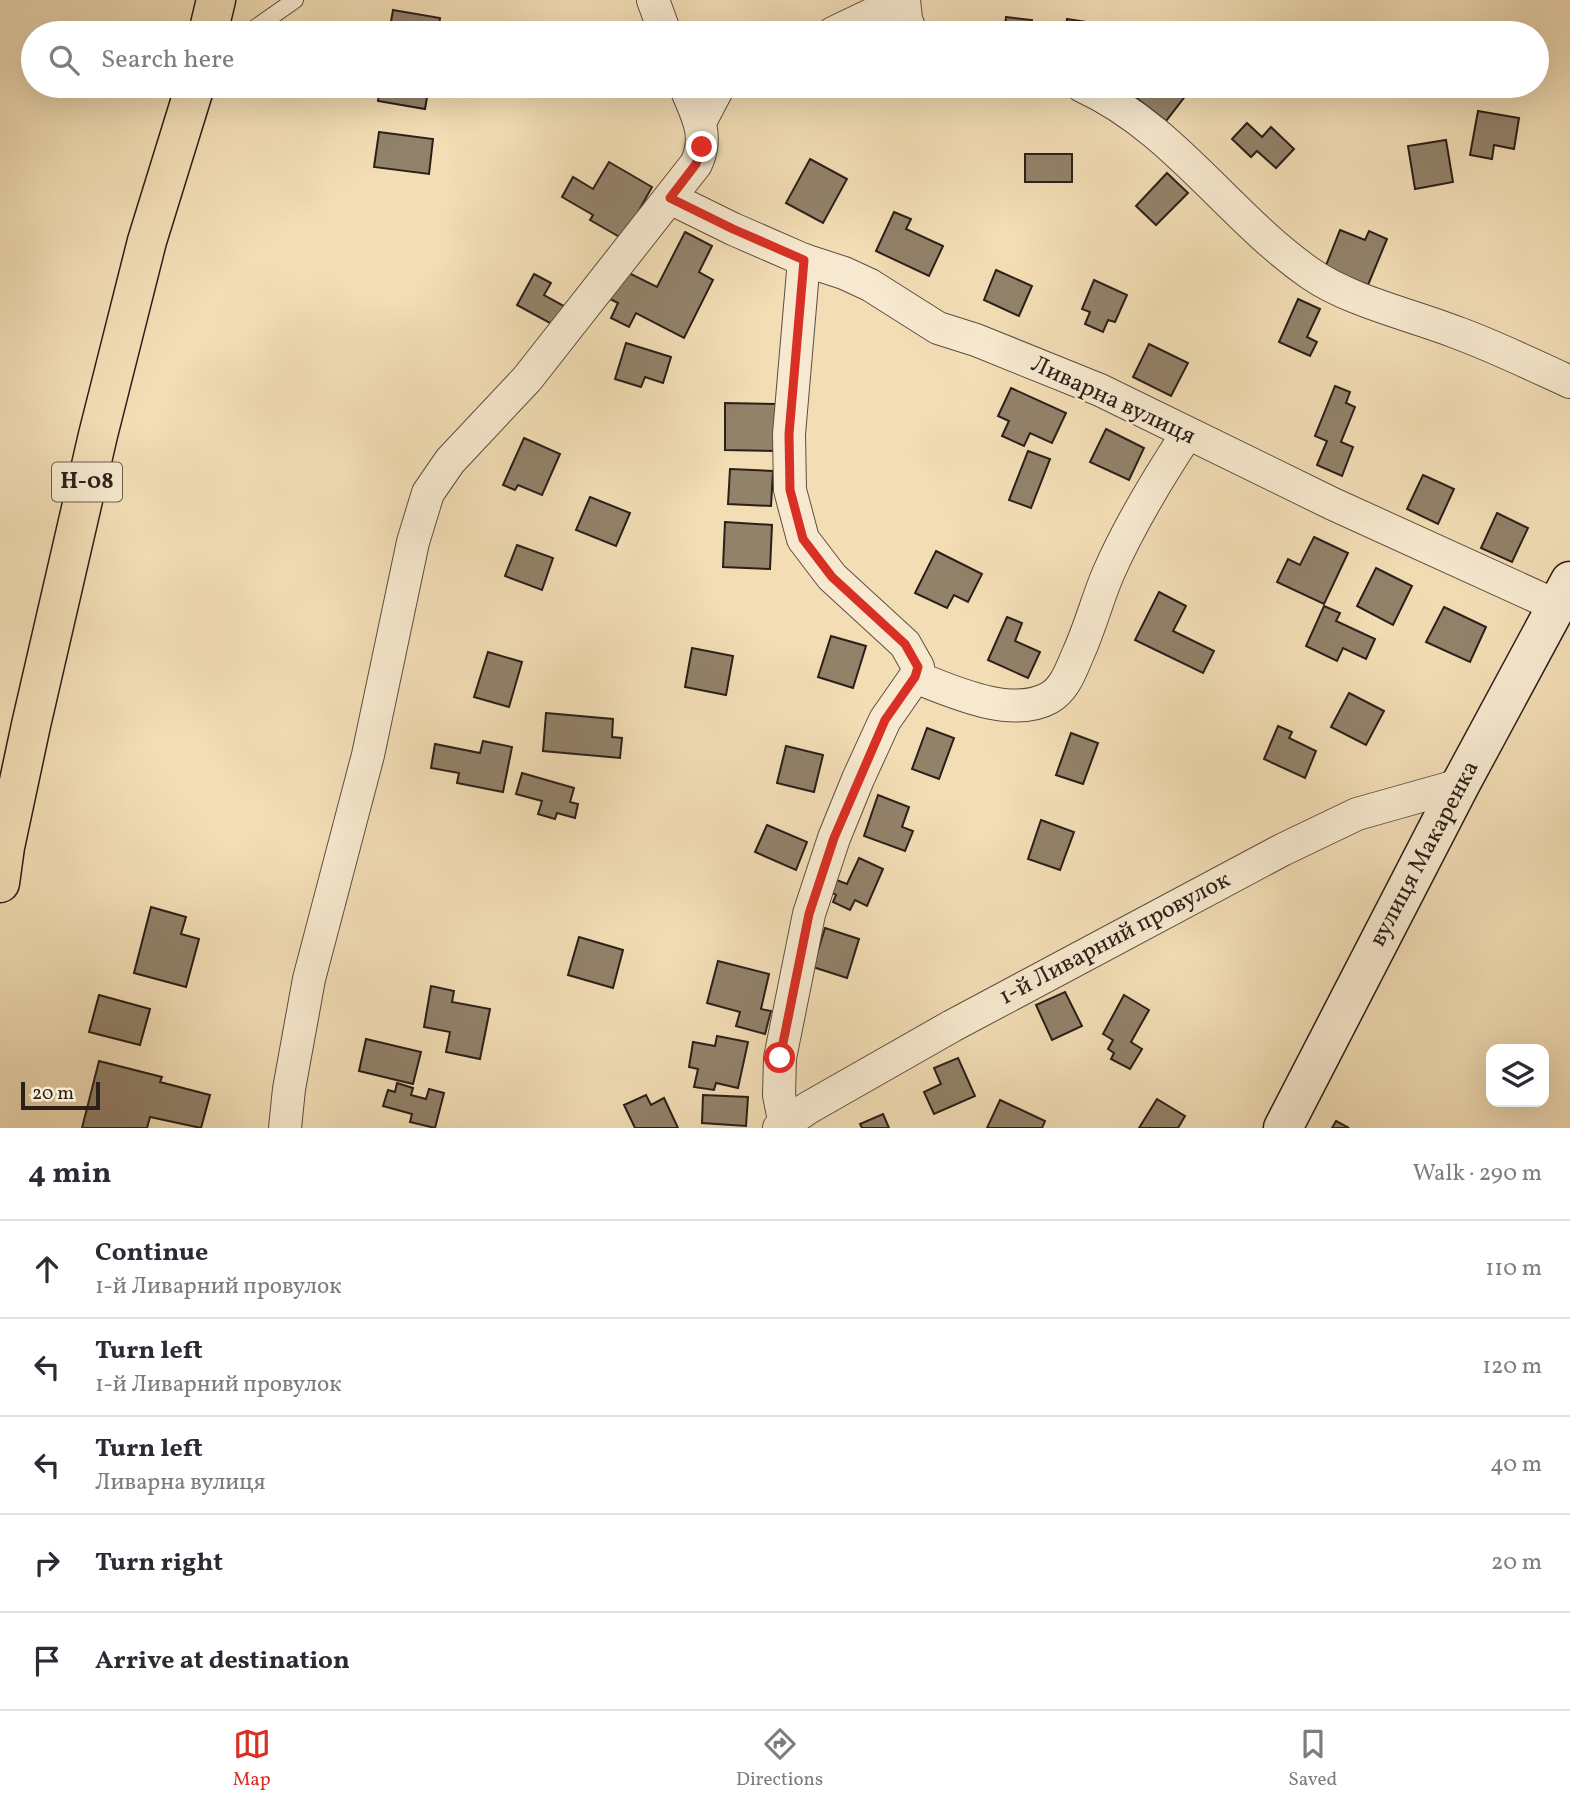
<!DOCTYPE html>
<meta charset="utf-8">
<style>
:root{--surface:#fff;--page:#f2f2f3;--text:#2b2b33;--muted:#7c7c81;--line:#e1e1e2;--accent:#d93025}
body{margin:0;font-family:Vollkorn,serif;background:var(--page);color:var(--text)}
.controls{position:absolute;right:21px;bottom:21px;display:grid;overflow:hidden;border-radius:14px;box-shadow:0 7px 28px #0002}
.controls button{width:63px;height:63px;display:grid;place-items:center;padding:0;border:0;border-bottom:2px solid var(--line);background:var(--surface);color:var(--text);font:35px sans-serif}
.scale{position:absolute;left:21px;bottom:18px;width:79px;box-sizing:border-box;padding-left:7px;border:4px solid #2b1f19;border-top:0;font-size:19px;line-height:24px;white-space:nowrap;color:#2b1f19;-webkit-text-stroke:5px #f7e9cf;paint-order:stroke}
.stop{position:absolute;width:21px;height:21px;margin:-16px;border:5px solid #d93025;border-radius:50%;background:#fff}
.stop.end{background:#d93025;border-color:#fff;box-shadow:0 2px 7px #0008}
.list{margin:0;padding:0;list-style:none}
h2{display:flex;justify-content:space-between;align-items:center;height:91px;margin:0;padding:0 28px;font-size:30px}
h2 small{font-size:23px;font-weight:400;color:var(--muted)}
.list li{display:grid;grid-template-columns:46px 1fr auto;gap:21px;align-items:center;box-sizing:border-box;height:98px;padding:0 28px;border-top:2px solid var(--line)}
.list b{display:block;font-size:26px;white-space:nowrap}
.list p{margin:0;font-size:23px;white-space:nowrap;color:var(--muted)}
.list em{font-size:23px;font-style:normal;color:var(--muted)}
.icon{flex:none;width:38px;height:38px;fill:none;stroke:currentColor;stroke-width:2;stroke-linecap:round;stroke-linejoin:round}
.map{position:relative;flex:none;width:1570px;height:1128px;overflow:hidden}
.search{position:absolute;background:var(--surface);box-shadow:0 7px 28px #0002;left:21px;right:21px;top:21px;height:77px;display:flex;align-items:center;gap:18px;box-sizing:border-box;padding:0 24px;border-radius:38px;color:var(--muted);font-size:26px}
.sheet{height:581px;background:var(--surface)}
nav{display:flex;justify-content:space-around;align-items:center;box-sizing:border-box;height:98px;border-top:2px solid var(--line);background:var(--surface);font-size:19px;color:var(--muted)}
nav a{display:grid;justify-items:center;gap:4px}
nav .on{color:var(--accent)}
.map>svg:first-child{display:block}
.building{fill:#92826a;stroke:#2b1f19;stroke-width:2}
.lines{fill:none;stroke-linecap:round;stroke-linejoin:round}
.service-casing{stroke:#5d4e40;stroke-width:18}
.minor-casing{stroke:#5d4e40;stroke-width:34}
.secondary-casing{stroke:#2b1f19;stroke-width:41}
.primary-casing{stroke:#2b1f19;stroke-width:41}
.service{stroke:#f7e9cf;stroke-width:16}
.minor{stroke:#f7e9cf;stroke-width:32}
.secondary{stroke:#f7e9cf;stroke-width:38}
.primary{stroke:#f2ddb5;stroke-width:38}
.route{stroke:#d93025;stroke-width:9}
.labels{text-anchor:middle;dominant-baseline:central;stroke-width:5;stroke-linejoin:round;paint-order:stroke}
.shield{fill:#f7e9cf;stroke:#685c50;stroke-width:2}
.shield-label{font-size:23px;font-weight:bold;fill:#2b1f19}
.street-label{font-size:24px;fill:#2b1f19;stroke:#f7e9cf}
</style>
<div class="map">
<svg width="1570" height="1128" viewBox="0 0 1570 1128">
<rect width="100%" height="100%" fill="#f2ddb5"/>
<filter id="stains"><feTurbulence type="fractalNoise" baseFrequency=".00286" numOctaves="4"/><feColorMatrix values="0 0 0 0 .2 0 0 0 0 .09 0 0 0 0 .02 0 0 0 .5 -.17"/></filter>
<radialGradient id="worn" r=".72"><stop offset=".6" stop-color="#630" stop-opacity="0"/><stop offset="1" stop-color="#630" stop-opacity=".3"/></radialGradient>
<g class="building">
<path d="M393,10l47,8 -2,15h-49z"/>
<path d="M1006,17l26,3 -2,13h-26z"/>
<path d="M1067,19l33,5 -1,9h-34z"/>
<path d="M380,86h49l-4,23 -47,-8z"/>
<path d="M1121,86h72l-27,35z"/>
<path d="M1478,111l41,7 -5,31 -20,-4 -2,14 -22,-4z"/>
<path d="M1247,123l15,14 9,-10 23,22 -18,19 -19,-17 -6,6 -19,-18z"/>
<path d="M379,132l54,7 -4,35 -55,-7z"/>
<path d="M1446,140l7,42 -38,7 -7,-43z"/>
<rect x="1025" y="154" width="47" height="28"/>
<path d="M810,159l37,20 -24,44 -37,-20z"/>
<path d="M609,162l43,25 -29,52 -33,-19 3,-5 -31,-18 11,-20 20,12z"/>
<path d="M1167,173l21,20 -32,32 -20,-19z"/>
<path d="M894,212l17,7 -5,10 37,17 -14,30 -53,-25z"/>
<path d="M1340,230l25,10 4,-9 18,8 -19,46 -43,-17z"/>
<path d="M685,232l27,14 -13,26 14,8 -29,58 -48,-25 -7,14 -18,-9 7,-15 -8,-4 15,-28 32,16z"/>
<path d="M996,270l36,16 -13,30 -35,-16z"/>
<path d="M534,274l17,9 -7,12 25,14 -10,19 -42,-23z"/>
<path d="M1094,280l33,15 -12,27 -7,-2 -5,12 -18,-8 5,-12 -8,-3z"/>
<path d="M1298,299l22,10 -13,28 10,5 -7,14 -31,-14z"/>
<path d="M626,343l45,14 -8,26 -18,-6 -4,10 -26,-8z"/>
<path d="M1149,344l39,19 -17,33 -38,-19z"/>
<path d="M1335,386l15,6 -4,11 9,4 -14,35 12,5 -11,29 -25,-11 10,-24 -12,-5z"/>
<path d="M1011,388l55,25 -14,30 -22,-10 -6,13 -22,-10 7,-15 -11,-5z"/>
<path d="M725,403l51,1v47l-51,-1z"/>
<path d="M1106,429l38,19 -15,32 -39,-18z"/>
<path d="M524,438l36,16 -18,41 -24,-10 -3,5 -12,-5z"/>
<path d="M1028,451l22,8 -19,49 -22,-8z"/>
<path d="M730,469l43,2 -2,35 -43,-2z"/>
<path d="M1423,475l31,14 -16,35 -31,-15z"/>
<path d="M590,497l40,16 -14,33 -40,-16z"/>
<path d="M1497,513l31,15 -16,34 -31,-14z"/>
<path d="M725,522l47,3 -2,44 -47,-2z"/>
<path d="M1314,537l34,16 -24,51 -47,-22 11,-23 12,6z"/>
<path d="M517,545l36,13 -11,32 -37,-14z"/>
<path d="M936,551l46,23 -14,28 -14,-7 -7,13 -32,-15z"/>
<path d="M1376,568l36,18 -19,39 -36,-19z"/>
<path d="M1159,592l27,14 -13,25 41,20 -11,22 -68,-33z"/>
<path d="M1324,606l16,7 -4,8 39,18 -9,20 -23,-11 -6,13 -31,-15z"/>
<path d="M1444,607l42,20 -16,35 -44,-20z"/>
<path d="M1007,617l15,6 -7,18 25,11 -12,26 -40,-18z"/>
<path d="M831,636l35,10 -13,42 -35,-11z"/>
<path d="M692,648l41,8 -7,39 -41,-8z"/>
<path d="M488,652l34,10 -13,45 -35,-10z"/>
<path d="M1349,693l35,18 -18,34 -35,-18z"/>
<path d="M546,713l67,6 -1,18 10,1 -2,20 -77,-7z"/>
<path d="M1278,726l14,6 -3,6 27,13 -11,27 -41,-19z"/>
<path d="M927,728l27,10 -15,41 -27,-10z"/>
<path d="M1071,733l27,10 -15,41 -27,-9z"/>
<path d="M483,741l29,6 -9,45 -46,-9 2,-10 -28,-5 4,-24 45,9z"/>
<path d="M786,746l37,9 -9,37 -37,-9z"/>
<path d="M522,773l52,15 -4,14 8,2 -3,14 -18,-5 -2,6 -17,-5 4,-13 -26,-7z"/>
<path d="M878,795l31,12 -7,20 11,4 -8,20 -41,-15z"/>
<path d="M1041,820l33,12 -14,38 -32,-11z"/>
<path d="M767,825l40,17 -11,28 -41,-18z"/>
<path d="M859,858l24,11 -16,37 -12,-6 -5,10 -17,-8 3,-7 -7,-4 5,-12 13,5z"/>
<path d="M151,907l35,10 -5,17 18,5 -13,48 -52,-14z"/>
<path d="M825,928l34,11 -12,39 -34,-11z"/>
<path d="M579,937l44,13 -10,38 -45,-13z"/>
<path d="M718,961l51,13 -8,35 10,2 -6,23 -29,-8 4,-14 -33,-9z"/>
<path d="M431,986l23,5 -2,11 38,7 -10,50 -34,-7 4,-20 -26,-5z"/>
<path d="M1065,992l17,34 -30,14 -16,-35z"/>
<path d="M99,995l51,14 -10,36 -51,-13z"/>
<path d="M1124,995l25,15 -18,32 11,7 -12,20 -19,-10 3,-6 -6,-4 5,-9 -10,-6z"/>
<path d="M717,1036l31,6 -10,46 -22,-5 -2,7 -20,-3 4,-18 -9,-2 4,-25 22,4z"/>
<path d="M366,1039l55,13 -8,32 -54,-13z"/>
<path d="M958,1058l17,38 -41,18 -10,-22 17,-8 -7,-16z"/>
<path d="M99,1061l63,16 -2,5 50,13 -9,33 -51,-11 -3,11h-65z"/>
<path d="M397,1083l16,5 -2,7 15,4 3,-10 15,4 -9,35 -25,-6 2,-8 -29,-8 5,-16 7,2z"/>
<path d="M646,1095l5,10 13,-7 14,30h-43l-11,-23z"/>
<path d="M703,1095l45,2 -2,29 -44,-3z"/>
<path d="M1157,1099l28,17 -7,12h-39z"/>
<path d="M1000,1100l45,21 -3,7h-55z"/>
<path d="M883,1114l6,14h-27l-2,-4z"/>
<path d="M1336,1121l13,7h-17z"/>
</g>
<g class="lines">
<g class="service-casing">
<path id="service" d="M248,33l47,-33"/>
</g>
<g class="minor-casing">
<g id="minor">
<path d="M653,0l12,33"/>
<path d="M904,0l2,19 5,14"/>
<path d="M833,33l69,-33"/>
<path d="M1082,86c92,42 147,131 229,188 39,27 101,41 147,59 38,14 75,32 112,49"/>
<path d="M700,122l19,-36"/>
<path d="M670,198l63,31 71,31 40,13 26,12 68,43 38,12 124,50 233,114 224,102"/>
<path d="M915,677c36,14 96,42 134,21 16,-9 22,-28 29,-44 12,-26 19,-54 30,-80 21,-48 50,-96 79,-140"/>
<path d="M785,1125l-6,-30 1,-37 29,-144 25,-76 24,-59 27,-59 30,-43 3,-10 -13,-23 -73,-67 -29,-38 -13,-49 -1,-56 15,-174"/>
<path d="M285,1128l4,-39 20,-110 59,-224 45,-213 15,-49 22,-32 77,-82 169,-215c14,-30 0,-50 -11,-78"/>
<path d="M779,1128l29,-20 144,-82 330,-176 75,-36 103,-29"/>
</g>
</g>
<g class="secondary-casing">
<path id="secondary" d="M1283,1128l177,-343 110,-204"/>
</g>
<g class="primary-casing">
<g id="primary">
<path d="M208,33l8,-33"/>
<path d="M0,883l5,-36 26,-122 67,-290 49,-194 48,-155"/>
</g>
</g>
<use href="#service" class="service"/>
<use href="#minor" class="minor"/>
<use href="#secondary" class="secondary"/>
<use href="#primary" class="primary"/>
</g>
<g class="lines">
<path class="route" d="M702,147l-6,17 -26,34 63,31 71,31 -15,174 1,56 13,49 29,38 73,67 13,23 -3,10 -30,43 -51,118 -25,76 -29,144"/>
</g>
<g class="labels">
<rect class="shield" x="52" y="462.5" width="70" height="39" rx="5"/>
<g class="shield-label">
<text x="87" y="482">Н-08</text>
</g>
<g class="street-label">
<text transform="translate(1113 401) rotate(25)">Ливарна вулиця</text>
<text transform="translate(1425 854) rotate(-62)">вулиця Макаренка</text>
<text transform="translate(1115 939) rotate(-28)">1-й Ливарний провулок</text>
</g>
</g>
<rect width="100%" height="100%" filter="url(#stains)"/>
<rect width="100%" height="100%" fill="url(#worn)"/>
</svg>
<div class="controls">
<button><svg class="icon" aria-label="layers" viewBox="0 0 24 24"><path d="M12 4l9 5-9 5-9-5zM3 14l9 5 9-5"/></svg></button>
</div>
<div class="scale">20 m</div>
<div class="stop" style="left:780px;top:1058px"></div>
<div class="stop end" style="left:702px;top:147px"></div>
<div class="search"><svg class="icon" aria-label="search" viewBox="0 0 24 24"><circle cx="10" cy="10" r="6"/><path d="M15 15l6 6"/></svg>Search here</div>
</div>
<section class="sheet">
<h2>4 min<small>Walk · 290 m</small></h2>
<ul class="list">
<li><svg class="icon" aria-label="ahead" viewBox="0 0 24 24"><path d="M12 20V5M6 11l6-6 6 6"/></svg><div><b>Continue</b><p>1-й Ливарний провулок</p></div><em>110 m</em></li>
<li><svg class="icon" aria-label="left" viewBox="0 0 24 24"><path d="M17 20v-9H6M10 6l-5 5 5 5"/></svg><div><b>Turn left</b><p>1-й Ливарний провулок</p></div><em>120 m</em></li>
<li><svg class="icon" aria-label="left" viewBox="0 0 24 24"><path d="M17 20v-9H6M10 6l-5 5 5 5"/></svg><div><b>Turn left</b><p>Ливарна вулиця</p></div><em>40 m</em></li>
<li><svg class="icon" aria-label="right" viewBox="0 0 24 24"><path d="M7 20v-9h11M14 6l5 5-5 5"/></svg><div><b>Turn right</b></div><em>20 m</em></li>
<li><svg class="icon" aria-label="arrive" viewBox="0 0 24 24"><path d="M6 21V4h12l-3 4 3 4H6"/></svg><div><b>Arrive at destination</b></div></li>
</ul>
</section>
<nav>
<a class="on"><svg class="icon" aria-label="map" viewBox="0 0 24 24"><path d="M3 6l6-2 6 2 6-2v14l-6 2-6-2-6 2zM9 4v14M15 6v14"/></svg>Map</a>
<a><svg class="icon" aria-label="directions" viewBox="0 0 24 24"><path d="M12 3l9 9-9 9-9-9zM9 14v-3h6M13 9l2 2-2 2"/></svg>Directions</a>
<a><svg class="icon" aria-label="saved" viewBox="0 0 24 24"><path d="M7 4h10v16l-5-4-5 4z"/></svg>Saved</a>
</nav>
